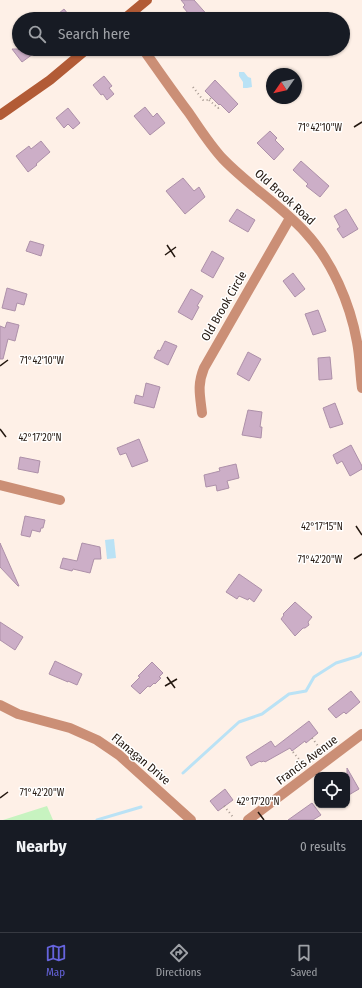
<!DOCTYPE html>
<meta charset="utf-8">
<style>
:root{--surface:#171b24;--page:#20242c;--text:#f1f3f6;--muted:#9ea1a6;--line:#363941;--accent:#6664dd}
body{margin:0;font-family:"Fira Sans Condensed",sans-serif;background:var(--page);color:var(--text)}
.controls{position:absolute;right:12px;bottom:12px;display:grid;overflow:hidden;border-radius:8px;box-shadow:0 1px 3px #0004}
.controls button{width:36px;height:36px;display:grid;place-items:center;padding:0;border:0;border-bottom:1px solid var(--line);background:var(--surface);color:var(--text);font:20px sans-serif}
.compass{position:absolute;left:266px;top:68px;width:36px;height:36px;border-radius:50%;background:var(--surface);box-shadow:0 1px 3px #0004;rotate:236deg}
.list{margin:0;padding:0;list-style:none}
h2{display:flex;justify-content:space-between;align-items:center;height:52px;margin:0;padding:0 16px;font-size:17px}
h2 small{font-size:13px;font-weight:400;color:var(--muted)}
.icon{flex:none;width:22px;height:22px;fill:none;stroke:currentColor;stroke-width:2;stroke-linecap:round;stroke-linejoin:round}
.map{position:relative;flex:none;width:362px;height:820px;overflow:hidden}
.search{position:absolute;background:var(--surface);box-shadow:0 1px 3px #0004;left:12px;right:12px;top:12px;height:44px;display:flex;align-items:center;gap:10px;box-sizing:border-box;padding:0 14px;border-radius:22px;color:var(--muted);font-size:15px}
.sheet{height:112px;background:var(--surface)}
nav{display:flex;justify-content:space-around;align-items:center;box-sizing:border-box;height:56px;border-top:1px solid var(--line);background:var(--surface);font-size:11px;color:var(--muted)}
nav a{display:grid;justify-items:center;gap:2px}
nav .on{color:var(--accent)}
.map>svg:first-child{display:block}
.green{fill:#c7f3c0}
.water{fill:#bae2f5}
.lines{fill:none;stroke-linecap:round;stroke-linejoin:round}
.stream{stroke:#bae2f5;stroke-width:3}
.building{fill:#ccaec7;stroke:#ad90a9}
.path{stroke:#a69991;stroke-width:2;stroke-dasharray:1 3;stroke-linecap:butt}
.street{stroke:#cb8f76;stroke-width:10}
.secondary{stroke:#b25b36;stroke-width:10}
.ticks{fill:none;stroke:#23170f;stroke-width:1.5}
.labels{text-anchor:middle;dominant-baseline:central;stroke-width:3;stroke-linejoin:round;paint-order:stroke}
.street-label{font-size:12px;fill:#23170f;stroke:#fff}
.ticks-label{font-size:10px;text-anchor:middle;fill:#23170f;stroke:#fff;stroke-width:3;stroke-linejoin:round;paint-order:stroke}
</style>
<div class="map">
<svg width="362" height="820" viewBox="0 0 362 820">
<rect width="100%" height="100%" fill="#fef0e7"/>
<path class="green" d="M47,806l6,14h-50z"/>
<g class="water">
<path d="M239,72h5l4,5 3,1 1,9 -5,1h-4v-6l-4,-6z"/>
<path d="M114,539l2,19 -9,1 -2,-19z"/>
</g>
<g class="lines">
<g class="stream">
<path d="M183,773l56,-51 23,-8 27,-20 17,-3 8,-14 22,-14 23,-7 3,-3"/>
<path d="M97,820l44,-13"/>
</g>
</g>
<g class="building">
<path d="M181,0h13l17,19h-18l-10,-12 2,-2z"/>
<path d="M64,9l8,10h-20z"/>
<path d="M12,49h17l4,5 -11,8z"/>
<path d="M104,76l8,10 -3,2 5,6 -7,6 -4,-6 -2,1 -8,-10z"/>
<path d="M215,80l23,24 -9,9 -9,-9 -1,1 -14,-14z"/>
<path d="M145,107l8,10 4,-4 8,10 -15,12 -16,-19z"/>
<path d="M68,108l12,15 -7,6 -5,-5 -4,4 -8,-10z"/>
<path d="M270,131l7,7 -2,2 9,9 -10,11 -17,-17z"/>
<path d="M41,141l9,11 -14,12 1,1 -9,7 -12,-16 13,-10 2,3z"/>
<path d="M301,161l28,25 -9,11 -14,-11 2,-2 -15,-14z"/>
<path d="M183,178l11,13 5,-4 6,10 -20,17 -19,-23z"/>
<path d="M237,209l18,11 -7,12 -19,-11z"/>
<path d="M346,209l12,20 -15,9 -6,-9 3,-2 -6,-11z"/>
<path d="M30,241l14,4 -3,11 -15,-5z"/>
<path d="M212,251l12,7 -11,20 -12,-7z"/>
<path d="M293,273l12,16 -10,8 -12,-16z"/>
<path d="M7,288l20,6 -3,11 -7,-2 -2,8 -13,-3z"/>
<path d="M191,289l12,7 -6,10 2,1 -7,13 -14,-8z"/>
<path d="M318,310l8,21 -13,4 -8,-21z"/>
<path d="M7,322l12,3 -4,16 -7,-2 -5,20h-3v-33l5,2z"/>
<path d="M165,341l12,5 -9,19 -14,-7 4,-8 2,1z"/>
<path d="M248,352l13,7 -12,22 -12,-7z"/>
<path d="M330,357l2,22 -13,1 -1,-22z"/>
<path d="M146,383l14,4 -6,21 -20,-5 2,-8 7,2z"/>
<path d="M335,403l8,21 -13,4 -7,-20z"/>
<path d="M248,410l14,2 -2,15h2l-1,11 -19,-3z"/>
<path d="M139,439l9,22 -16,6 -6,-14 -6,2 -3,-7z"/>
<path d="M351,445l11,21v3l-12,7 -8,-15 -5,3 -4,-9z"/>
<path d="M20,457l20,4 -2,12 -20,-4z"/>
<path d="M236,464l3,14 -12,3 2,7 -12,3 -1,-6 -10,2 -2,-12 16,-4 -1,-3z"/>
<path d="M25,516l20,4 -2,8h-2l-1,4 -8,-2 -2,7 -9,-2z"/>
<path d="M0,543l19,43h-1l-18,-19z"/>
<path d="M82,543l18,4 1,12h-7l-4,14 -17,-4 -1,2 -12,-3 3,-10 14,3z"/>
<path d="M239,574l23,16 -8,12 -5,-4 -1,2 -9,-4 -2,3 -11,-7z"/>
<path d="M295,602l17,15 -4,5 1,3 -4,3h-2l-8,8 -14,-17 3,-4 -1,-1z"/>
<path d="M0,622l23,15 -8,13 -15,-10z"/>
<path d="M55,661l27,13 -5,11 -9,-4v1l-19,-8z"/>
<path d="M152,662l11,11 -4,4 2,1 -6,6 -1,-1 -4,4 -2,-1 -8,8 -9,-8 9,-9 -2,-1z"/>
<path d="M351,691l9,11 -14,12 -2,-2 -8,6 -8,-9z"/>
<path d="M309,721l9,12 -12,10 -1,-2 -13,10 -2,-3 -25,14 -1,-1 -3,1 -1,-1 -9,5 -5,-9 25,-16 4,6z"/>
<path d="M347,768l12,21 -12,7z"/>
<path d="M225,789l8,11 -15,11 -8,-10z"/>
<path d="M312,803l9,12 -8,5h-25z"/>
</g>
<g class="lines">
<g class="path">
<path d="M193,87l10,13h6l2,-2"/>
<path d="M209,100l9,8 3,-2"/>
<path d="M312,738l9,12"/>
<path d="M293,752l10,12"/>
<path d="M224,806l9,11"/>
</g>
<g class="street">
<path d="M143,49c15,21 30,43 46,64 11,16 21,32 34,46 25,26 57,46 82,73 27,29 45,71 52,110 3,15 3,31 5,46"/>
<path d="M202,413c-2,-18 -5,-28 2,-45l86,-150"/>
<path d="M0,485l60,15"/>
<path d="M0,705l18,9 52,14 27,12 22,15 72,65"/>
<path d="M248,820l114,-86"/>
</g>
<g class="secondary">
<path d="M124,19l23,-19"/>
<path d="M0,115l50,-35 37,-31"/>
</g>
</g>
<path class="ticks" d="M354,127l8,-5M167,245l8,12M165,255l11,-8M0,366l8,-6M0,429l6,8M356,526l6,9M354,559l8,-5M167,677l8,11M165,686l12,-7M0,798l8,-6M258,812l6,8"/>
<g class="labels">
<g class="street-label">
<text transform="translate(285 197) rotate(42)">Old Brook Road</text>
<text transform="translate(224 306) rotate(-60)">Old Brook Circle</text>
<text transform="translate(141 759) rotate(40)">Flanagan Drive</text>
<text transform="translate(307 760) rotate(-37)">Francis Avenue</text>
</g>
</g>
<g class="ticks-label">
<text x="320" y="131">71°42'10"W</text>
<text x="42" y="364">71°42'10"W</text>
<text x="40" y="441">42°17'20"N</text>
<text x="322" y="530">42°17'15"N</text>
<text x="320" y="563">71°42'20"W</text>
<text x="42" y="796">71°42'20"W</text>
<text x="258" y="805">42°17'20"N</text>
</g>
</svg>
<div class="controls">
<button><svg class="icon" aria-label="locate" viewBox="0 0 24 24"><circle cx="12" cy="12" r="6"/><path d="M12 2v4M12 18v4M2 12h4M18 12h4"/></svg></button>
</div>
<svg class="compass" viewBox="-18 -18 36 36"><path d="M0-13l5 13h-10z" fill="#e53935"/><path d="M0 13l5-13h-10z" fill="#9ea1a6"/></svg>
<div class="search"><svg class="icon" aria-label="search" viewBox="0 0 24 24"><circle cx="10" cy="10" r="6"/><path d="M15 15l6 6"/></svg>Search here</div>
</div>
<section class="sheet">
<h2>Nearby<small>0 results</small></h2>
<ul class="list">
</ul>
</section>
<nav>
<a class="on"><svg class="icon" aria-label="map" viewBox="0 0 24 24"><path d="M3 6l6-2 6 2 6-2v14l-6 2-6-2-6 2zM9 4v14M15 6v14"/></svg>Map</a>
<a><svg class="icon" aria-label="directions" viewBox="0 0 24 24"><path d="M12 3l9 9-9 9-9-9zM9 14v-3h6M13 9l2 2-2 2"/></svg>Directions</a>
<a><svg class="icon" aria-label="saved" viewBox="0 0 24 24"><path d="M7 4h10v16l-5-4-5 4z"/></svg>Saved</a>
</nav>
